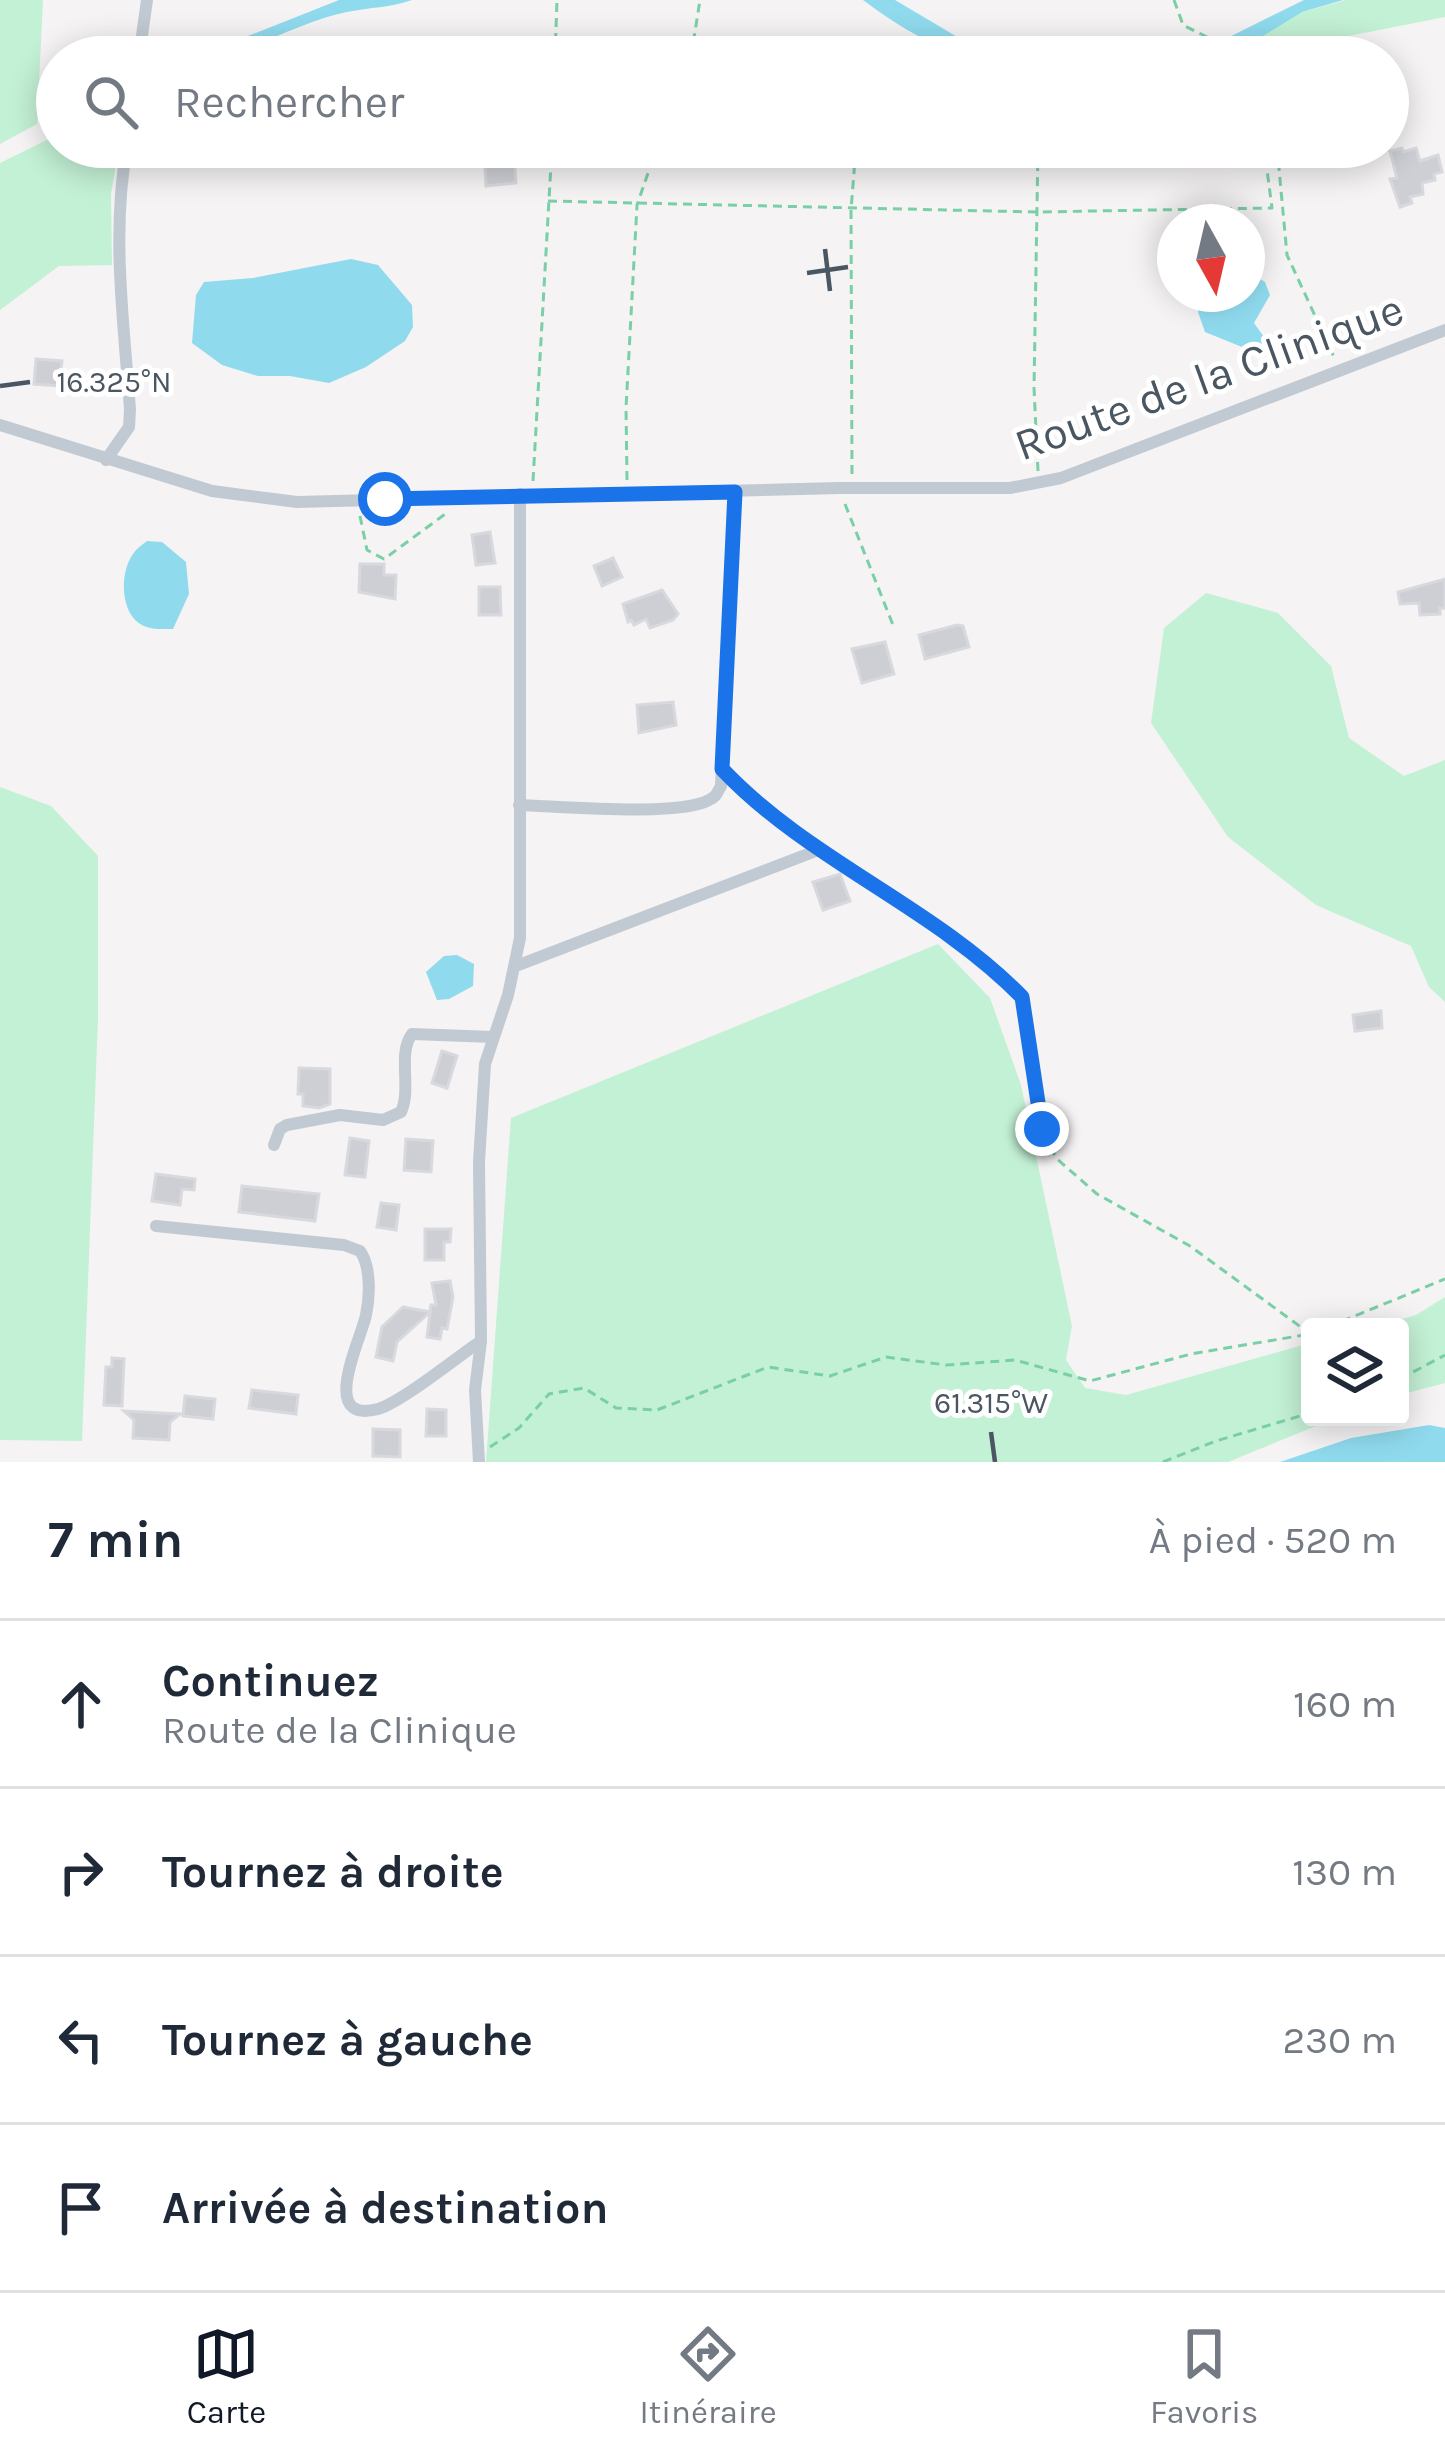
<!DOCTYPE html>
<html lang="fr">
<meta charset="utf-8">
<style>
:root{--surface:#fff;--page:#f2f2f3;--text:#1f2937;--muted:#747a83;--line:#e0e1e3;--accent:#111827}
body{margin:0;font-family:Karla,sans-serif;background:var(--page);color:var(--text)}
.controls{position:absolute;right:36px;bottom:36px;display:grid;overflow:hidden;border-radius:12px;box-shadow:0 6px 30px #0003}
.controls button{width:108px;height:108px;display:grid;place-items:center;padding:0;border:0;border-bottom:3px solid var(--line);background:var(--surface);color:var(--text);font:60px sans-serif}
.compass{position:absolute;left:1157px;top:204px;width:108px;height:108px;border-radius:50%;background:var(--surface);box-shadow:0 6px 30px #0003;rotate:172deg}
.stop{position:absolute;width:36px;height:36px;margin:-27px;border:9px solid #1a73e8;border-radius:50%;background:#fff}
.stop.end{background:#1a73e8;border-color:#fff;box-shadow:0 3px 12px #0008}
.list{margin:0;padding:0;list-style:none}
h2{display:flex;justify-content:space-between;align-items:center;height:156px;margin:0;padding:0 48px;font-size:51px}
h2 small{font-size:39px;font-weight:400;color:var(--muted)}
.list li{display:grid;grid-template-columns:78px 1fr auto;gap:36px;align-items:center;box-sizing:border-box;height:168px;padding:0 48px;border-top:3px solid var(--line)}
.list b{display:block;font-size:45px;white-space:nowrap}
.list p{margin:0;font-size:39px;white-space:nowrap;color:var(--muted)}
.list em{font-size:39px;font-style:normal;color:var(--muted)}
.icon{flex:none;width:66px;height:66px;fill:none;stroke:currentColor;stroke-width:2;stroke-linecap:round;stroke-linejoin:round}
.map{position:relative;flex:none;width:1445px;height:1462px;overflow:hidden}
.search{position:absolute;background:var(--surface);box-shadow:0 6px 30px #0003;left:36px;right:36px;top:36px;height:132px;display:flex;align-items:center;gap:30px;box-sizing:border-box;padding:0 42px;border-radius:66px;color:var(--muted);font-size:45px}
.sheet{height:828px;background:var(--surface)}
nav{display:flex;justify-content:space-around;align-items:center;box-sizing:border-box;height:168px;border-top:3px solid var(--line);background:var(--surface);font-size:33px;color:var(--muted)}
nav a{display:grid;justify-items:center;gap:6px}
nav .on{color:var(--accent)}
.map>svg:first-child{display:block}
.green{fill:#c3f1d5}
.water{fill:#90daee}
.building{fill:#cdcfd5;stroke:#d7d9de;stroke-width:3}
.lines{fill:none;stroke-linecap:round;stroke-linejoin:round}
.path{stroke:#7ad0a6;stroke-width:3;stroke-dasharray:9 6;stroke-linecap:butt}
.street{stroke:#c1cad2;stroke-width:12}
.route{stroke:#1a73e8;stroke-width:15}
.ticks{fill:none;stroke:#4a5661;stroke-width:4.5}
.labels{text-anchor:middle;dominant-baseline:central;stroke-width:10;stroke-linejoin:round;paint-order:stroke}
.street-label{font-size:45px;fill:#4a5661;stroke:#fff}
.ticks-label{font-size:30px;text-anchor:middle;fill:#4a5661;stroke:#fff;stroke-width:10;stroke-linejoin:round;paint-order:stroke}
</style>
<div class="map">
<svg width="1445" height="1462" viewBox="0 0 1445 1462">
<rect width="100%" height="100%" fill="#f5f3f3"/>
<g class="green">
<path d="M0,0h43l-6,124 -37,20z"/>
<path d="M1346,0h99v17l-183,36 -10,-13 50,-28z"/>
<path d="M57,135v12h62l-8,47 1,71 -53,1 -59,44v-147z"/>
<path d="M1206,593l72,20 53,53 18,72 55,38 41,-16v242l-16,-15 -18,-41 -95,-41 -88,-68 -77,-114 13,-95z"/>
<path d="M0,787l51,19 47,50v162l-16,423 -82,-1z"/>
<path d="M938,944l52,54 31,87 51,241 -6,34 19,28 41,7 184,-52v74h28l-110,45h-742l25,-344z"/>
<path d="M1445,1297v86l-45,12v-68h-25l41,-12z"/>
</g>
<g class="water">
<path d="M339,0h73c-22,8 -42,7 -65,12 -52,10 -98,45 -152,45z"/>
<path d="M863,0h32l96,57c-45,0 -92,-30 -128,-57z"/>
<path d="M1304,0h39l-41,12 -73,45h-40z"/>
<path d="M351,259l27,6 34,40 1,22 -8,14 -39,26 -37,16 -39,-7h-32l-36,-11 -30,-22 4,-48 8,-13 49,-4z"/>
<path d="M1255,276l10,6 5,13 -16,28 10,14v8l-22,2 -37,-15 -7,-20 5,-18h44v-17z"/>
<path d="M147,541l15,1 24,20 3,32 -16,35c-10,0 -21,1 -29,-3 -24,-10 -25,-53 -11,-72 3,-5 9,-9 14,-13z"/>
<path d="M457,955l17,9 -1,22 -24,13 -12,1 -11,-28 18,-16z"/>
<path d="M1429,1425l16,3v34h-165l71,-24z"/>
</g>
<g class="building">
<path d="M484,147h19l1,12 10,-1 2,25 -30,3z"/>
<path d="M1402,148l1,4 13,-4 4,13 18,-6 4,17 -8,2 1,6 -13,3 1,11 -13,3 2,6 -12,4 -10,-28 7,-1 -7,-27z"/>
<path d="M36,359l26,2 -3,25 -25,-2z"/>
<path d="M490,532l5,31 -19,2 -4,-30z"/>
<path d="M613,558l9,19 -20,9 -8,-20z"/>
<path d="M360,564h24v11h12l-1,24 -36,-7z"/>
<path d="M1445,579v29h-5v6l-20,1 -1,-12 -19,1 -2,-12z"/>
<path d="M479,587h21l1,28h-22z"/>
<path d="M662,590l16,24 -5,6 -23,8 -4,-9 -12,6 -3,-5 -3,2 -5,-18z"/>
<path d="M957,625l6,1 6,21 -44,12 -6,-24z"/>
<path d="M885,642l9,32 -32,9 -10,-34z"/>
<path d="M673,702l3,23 -37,8 -2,-28z"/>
<path d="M840,874l10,27 -27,9 -10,-28z"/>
<path d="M1381,1011l1,17 -27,3 -2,-16z"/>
<path d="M442,1051l15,5 -10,32 -15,-5z"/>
<path d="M299,1068l31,1v35l-11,4 -16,-2v-12h-5z"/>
<path d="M350,1138l19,3 -4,36 -20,-2z"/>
<path d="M406,1139l27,2 -2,31 -27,-2z"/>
<path d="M156,1174l39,5 -1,11 -12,-1 -2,16 -28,-4z"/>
<path d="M242,1186l77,8 -4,27 -76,-9z"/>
<path d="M381,1203l18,2 -3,25 -19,-3z"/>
<path d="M425,1229h26l-1,13h-6v18h-19z"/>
<path d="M450,1281l3,16 -6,32 -5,-1 -2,11 -13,-2 4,-32h5l-4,-22z"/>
<path d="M403,1307l27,5 -33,30 -4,19 -17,-4 6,-30z"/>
<path d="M112,1358l12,1 -2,47 -18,-1 2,-38h6z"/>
<path d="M252,1390l46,5 -2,19 -47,-6z"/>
<path d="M185,1396l30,3 -2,20 -30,-3z"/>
<path d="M427,1409l19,1v26h-20z"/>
<path d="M124,1411l56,3 -10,8 -1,18 -36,-2 1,-18z"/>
<path d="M373,1429l27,1v27l-27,-1z"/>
</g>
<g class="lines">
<g class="path">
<path d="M1174,0l9,25 32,16 19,16"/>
<path d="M555,57l2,-57"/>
<path d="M691,57l9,-57"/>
<path d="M863,57l1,-9"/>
<path d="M1277,147l10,108 47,102"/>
<path d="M548,201l488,11 236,-4 -8,-61"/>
<path d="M1038,471l-4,-83 4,-241"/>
<path d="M852,474l-1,-264 5,-63"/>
<path d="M627,480l-1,-72 11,-203 20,-58"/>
<path d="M533,481l19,-334"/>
<path d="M845,504l48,121"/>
<path d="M360,516l7,34 17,9 64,-47"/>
<path d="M832,857l70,43 120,97 20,132 14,29 41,36 93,52 119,87"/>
<path d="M1328,1327l117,-48"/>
<path d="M1400,1379l45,-24"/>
<path d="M490,1447l29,-19 30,-34 35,-6 32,20 41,2 111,-43 62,9 56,-19 60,8 69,-5 75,21 101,-27 119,-20"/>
<path d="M1163,1462l53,-21 94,-28"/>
</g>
<g class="street">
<path d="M139,57l8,-57"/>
<path d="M0,425l212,66 85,11 542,-14h171l51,-10 384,-148"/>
<path d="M106,460l23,-33 1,-17c-6,-87 -19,-176 -3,-263"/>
<path d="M722,769l56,51 43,29"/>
<path d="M519,805c39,1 160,12 190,-5 8,-4 8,-7 12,-14l14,-294"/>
<path d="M516,966l305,-117"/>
<path d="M274,1145l6,-16 7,-4 53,-10 43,5 18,-8c11,-24 -4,-58 11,-78l81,3"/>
<path d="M156,1226l188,19 16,6c11,15 10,45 6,64 -4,22 -49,110 12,94 24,-7 79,-52 103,-68"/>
<path d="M479,1462l-4,-72 6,-49 -2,-179 6,-98 23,-69 12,-57v-444"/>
</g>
</g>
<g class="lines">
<path class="route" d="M385,499l350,-7 -13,277c87,92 211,137 300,228l20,132"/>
</g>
<path class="ticks" d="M825,249l5,42M807,273l41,-6M0,386l30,-4M991,1432l4,30"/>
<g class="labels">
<g class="street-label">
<text transform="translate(1209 377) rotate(-20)">Route de la Clinique</text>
</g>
</g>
<g class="ticks-label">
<text x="114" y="392">16.325°N</text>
<text x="991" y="1413">61.315°W</text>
</g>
</svg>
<div class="controls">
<button><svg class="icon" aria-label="layers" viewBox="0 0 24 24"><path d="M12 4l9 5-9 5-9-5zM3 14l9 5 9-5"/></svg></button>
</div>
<svg class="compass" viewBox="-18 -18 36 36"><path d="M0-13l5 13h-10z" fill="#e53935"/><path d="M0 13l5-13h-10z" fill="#747a83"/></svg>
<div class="stop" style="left:385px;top:499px"></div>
<div class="stop end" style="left:1042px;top:1129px"></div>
<div class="search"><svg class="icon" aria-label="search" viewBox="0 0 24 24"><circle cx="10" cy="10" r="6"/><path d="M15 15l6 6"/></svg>Rechercher</div>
</div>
<section class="sheet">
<h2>7 min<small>À pied · 520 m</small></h2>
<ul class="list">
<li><svg class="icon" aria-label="ahead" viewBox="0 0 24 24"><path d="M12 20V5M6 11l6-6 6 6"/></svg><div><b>Continuez</b><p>Route de la Clinique</p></div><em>160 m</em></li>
<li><svg class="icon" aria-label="right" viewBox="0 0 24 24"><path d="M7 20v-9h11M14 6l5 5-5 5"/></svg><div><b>Tournez à droite</b></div><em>130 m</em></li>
<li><svg class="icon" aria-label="left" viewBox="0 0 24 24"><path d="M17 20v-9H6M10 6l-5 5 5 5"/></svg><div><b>Tournez à gauche</b></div><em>230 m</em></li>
<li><svg class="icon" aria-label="arrive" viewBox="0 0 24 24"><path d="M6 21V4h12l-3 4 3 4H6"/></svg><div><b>Arrivée à destination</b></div></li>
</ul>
</section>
<nav>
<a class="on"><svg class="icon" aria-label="map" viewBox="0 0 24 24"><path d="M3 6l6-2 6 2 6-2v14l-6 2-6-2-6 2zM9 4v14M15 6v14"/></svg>Carte</a>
<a><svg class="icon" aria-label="directions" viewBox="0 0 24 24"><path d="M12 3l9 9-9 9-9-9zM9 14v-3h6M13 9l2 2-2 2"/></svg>Itinéraire</a>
<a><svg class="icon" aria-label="saved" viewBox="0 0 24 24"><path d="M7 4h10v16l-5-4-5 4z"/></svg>Favoris</a>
</nav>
